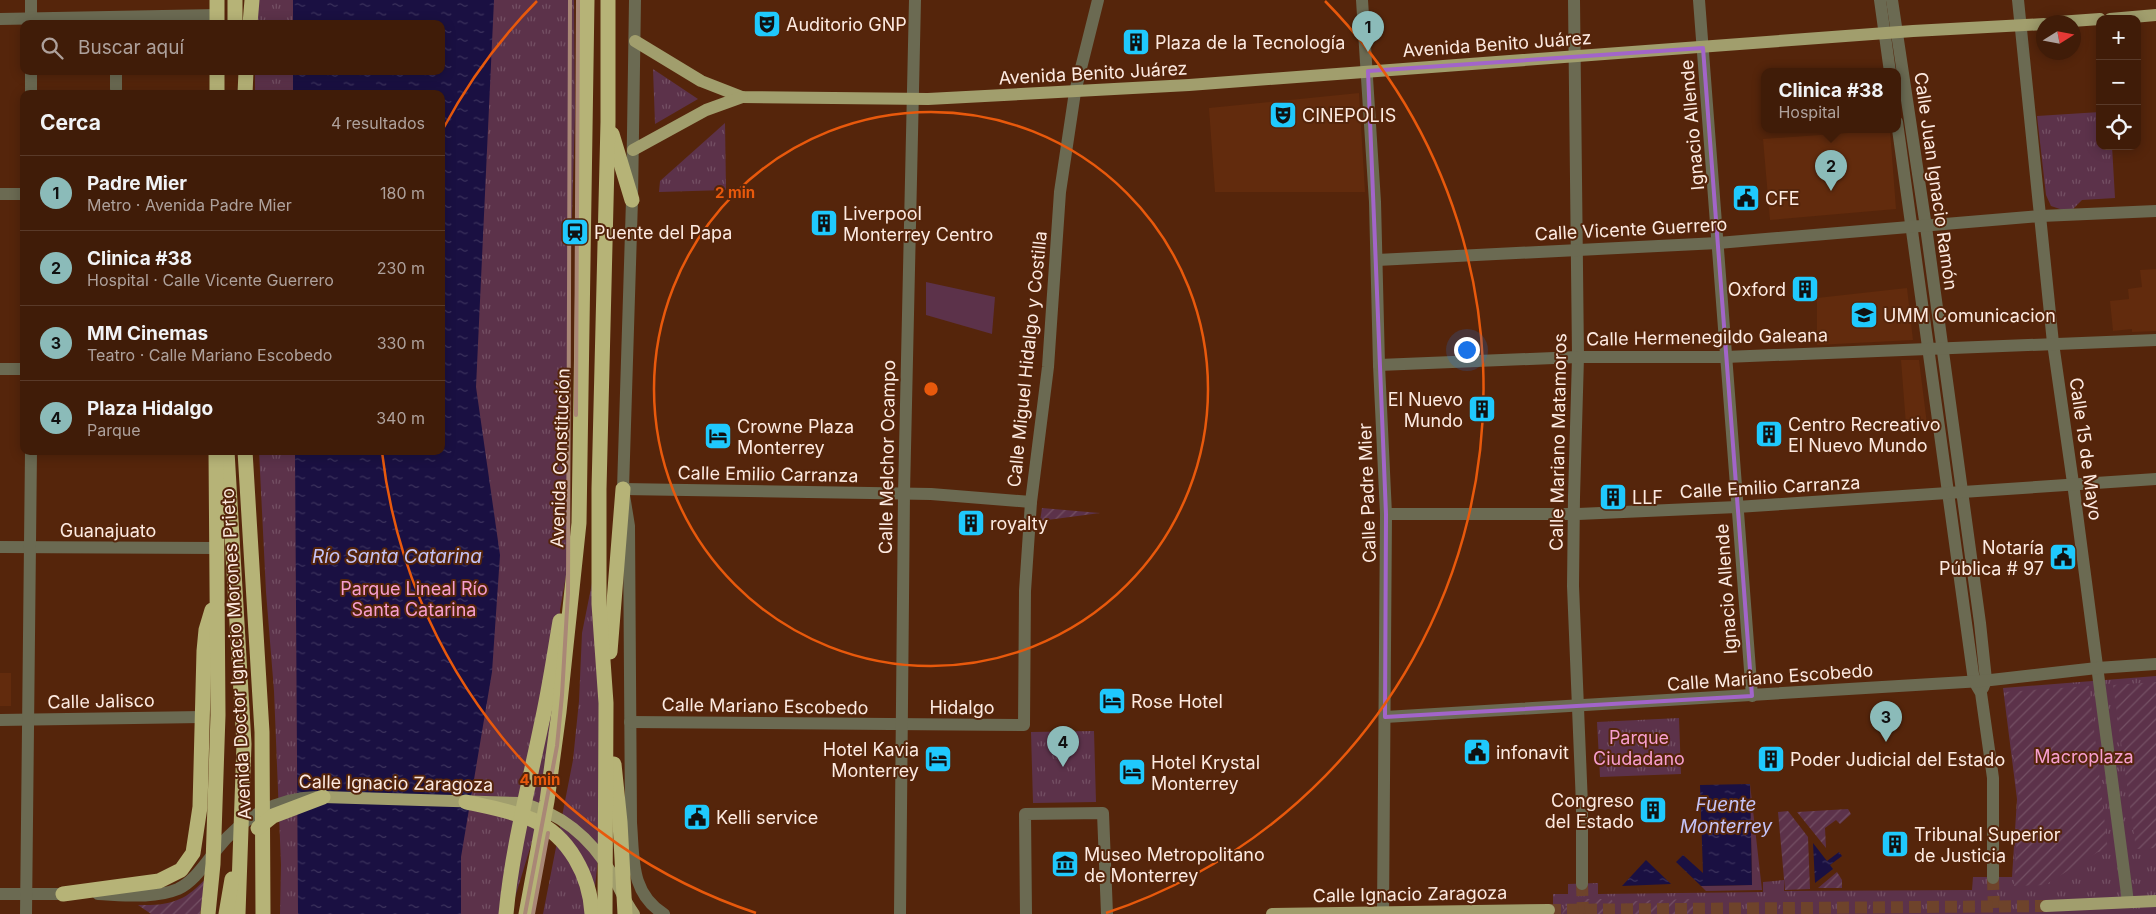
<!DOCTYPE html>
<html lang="es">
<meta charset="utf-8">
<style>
:root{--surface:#401c08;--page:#472512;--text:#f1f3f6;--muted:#aea19c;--line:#593a29;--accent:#8bbbb9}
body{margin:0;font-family:Inter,sans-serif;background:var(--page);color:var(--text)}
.controls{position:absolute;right:15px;top:15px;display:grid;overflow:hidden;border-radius:10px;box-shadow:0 2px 12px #0003}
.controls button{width:45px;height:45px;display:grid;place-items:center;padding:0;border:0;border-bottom:1px solid var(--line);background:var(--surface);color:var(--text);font:25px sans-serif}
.compass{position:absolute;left:2036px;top:15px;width:45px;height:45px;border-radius:50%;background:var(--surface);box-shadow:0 2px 12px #0003;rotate:79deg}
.you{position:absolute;left:1466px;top:349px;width:18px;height:18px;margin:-12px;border:4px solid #fff;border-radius:50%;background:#1a73e8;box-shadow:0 0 0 8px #1a73e833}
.badge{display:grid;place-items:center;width:32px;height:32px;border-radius:50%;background:var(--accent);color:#111;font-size:16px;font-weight:700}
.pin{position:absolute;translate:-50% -41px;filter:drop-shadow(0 1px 2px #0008)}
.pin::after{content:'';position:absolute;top:26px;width:18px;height:15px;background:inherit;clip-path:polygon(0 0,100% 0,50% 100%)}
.popup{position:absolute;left:1761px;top:68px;width:140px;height:65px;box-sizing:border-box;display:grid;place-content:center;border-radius:10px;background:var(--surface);filter:drop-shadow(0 1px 4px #0005);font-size:16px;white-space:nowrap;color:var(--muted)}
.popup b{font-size:19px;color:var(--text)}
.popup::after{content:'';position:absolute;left:50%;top:100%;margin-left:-10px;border:10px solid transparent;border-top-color:var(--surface)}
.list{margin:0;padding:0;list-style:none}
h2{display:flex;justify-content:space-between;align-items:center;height:65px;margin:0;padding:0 20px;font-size:21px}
h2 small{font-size:16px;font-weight:400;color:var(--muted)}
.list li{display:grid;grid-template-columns:32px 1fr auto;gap:15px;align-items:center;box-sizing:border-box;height:75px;padding:0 20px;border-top:1px solid var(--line)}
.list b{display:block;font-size:19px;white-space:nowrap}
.list p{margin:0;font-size:16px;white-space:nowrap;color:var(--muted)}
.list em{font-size:16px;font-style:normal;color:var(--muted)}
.icon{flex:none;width:28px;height:28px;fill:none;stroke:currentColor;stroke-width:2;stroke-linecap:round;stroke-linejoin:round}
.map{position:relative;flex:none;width:2156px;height:914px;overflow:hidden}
.search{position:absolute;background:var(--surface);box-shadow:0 2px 12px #0003;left:20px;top:20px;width:425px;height:55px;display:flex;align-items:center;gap:12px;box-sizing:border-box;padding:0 18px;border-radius:10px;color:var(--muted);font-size:19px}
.panel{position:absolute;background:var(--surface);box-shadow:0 2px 12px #0003;left:20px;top:90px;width:425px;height:365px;border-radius:10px}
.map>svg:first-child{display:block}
.built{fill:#622b0d}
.grass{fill:url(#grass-tufts)}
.garden{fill:url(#garden-furrows)}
.pitch{fill:#5c324a}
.water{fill:url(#water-ripples)}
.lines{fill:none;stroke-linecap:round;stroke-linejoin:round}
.minor-tunnel{stroke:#6e432b;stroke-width:12;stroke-dasharray:12 6;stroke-linecap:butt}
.major-tunnel{stroke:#6e432b;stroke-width:12;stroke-dasharray:12 6;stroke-linecap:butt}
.minor{stroke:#6b6a52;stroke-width:12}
.major{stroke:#a19e6d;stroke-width:12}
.highway{stroke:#b6b377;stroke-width:15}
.rail{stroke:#a98776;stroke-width:4}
.marked{fill:none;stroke:#a265c9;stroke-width:4;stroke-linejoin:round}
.ring{fill:none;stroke:#e8590c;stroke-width:2.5}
.labels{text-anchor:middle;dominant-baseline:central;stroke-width:4;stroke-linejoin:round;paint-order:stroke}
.poi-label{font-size:18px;fill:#fdeae1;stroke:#55250b;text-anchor:start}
.street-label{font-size:18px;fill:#fdeae1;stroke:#55250b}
.park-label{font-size:18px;fill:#f79fd0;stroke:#55250b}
.water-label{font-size:19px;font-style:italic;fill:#c5c4f8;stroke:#55250b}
.centre{fill:#e8590c;stroke:#55250b;stroke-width:2.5}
.ring-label{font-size:15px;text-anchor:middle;font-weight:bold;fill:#e8590c;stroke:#55250b;stroke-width:4;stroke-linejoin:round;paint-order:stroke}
</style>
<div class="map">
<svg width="2156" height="914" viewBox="0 0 2156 914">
<defs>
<pattern id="grass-tufts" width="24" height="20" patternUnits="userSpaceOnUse" patternTransform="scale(1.25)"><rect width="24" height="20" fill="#5c324a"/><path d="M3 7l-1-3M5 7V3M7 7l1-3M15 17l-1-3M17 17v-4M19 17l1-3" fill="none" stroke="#745064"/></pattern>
<pattern id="garden-furrows" width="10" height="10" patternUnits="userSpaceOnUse" patternTransform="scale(1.25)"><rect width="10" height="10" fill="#5c324a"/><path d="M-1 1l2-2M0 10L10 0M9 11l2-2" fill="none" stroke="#745064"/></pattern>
<pattern id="water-ripples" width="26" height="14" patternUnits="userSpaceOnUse" patternTransform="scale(1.25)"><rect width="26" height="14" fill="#1a1042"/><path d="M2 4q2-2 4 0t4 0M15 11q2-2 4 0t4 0" fill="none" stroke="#3c335d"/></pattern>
</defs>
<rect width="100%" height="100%" fill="#55250b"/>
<g class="built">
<path d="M1359,93l6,99h-150l-6,-84z"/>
<path d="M1890,130l6,79 -126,11 -7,-81z"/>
<path d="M2156,269v62l-24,1v-3l-19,2 -3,-30 19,-2 -1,-10 14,-2 -2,-17z"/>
<path d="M1907,288l6,52 -96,5v-47z"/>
<path d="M1901,360h18l8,64 -21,1z"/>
<rect x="0" y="673" width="11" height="33"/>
</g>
<g class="grass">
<path d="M256,0h318l1,114 -4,137 -2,308 -9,51 -1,31 3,54 -25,130 -27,89h-230l1,-49 -7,-174 -8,-99 -7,-141h182v-357h-186v-23h186v-47h-186z"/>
<path d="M653,69l45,30 -43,25z"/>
<path d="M2100,112v34h12l3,52 -33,2 -10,10h-9l-12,-4 -5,-11 -9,-79z"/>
<path d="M725,123l1,67 -67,2 1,-11z"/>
<path d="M593,578l7,143 1,111 -9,82h-49l30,-154 6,-59 3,-68z"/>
<path d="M2156,676v238h-603v-20h15v-10l30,-1v11l165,-2v-10l21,-2v11l188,-1 1,-13h39l5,-78 -14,-111z"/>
<path d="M1679,718l2,56 -81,3 -3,-55z"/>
<path d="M1094,731l2,71 -63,1 -2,-71z"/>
<path d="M1750,784l12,106 -56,1 -5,-5 51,-1z"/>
</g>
<g class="garden">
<path d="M1042,508l58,5 -60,8z"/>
<path d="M2156,682v166l-20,1 -23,-164z"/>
<path d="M2089,686l19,165 -10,1 -53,33 -31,1 5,-87 -14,-107z"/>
<path d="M1848,809l3,5 -11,10 -4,-4 -11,8 1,20 -29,-36z"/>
<path d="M1788,811l20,26 2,52 -25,1 -7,-78z"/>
<path d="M1837,872l5,8v8h-24z"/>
<path d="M207,877l-7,37h-49l-13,-9c32,1 48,-4 69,-28z"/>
<path d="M1584,899h27l3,4 -12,11h-13l-9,-11z"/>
<path d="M1689,899l14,13 -2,2h-76l-1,-2 11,-11z"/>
<path d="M1565,906h7l6,8h-16z"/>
</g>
<path class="pitch" d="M926,282l69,15 -3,37 -66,-19z"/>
<g class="water">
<path d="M293,0h201l-18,387 24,168 -8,117 -31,185v57h-163l-3,-463h146v-357h-148v-23h148v-47h-148z"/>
<path d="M1750,784l2,101 -51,1 -25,-24 7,-7 20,18 -3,-88z"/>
<path d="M1813,843l14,18 12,-9 3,4 -12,9 3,4 -18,14z"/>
<path d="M1646,860l25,24 -49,2z"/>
</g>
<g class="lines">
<g class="minor-tunnel">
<path d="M1993,878l1,36"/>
<path d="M1582,884l1,30"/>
</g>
<path class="major-tunnel" d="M1549,910l497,-4"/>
<g class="minor">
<path d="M635,0l-3,200 -9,289 6,37 2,297c3,35 -1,70 33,91"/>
<path d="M1362,0l13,202 4,163 7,149 -3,400"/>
<path d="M1574,0l4,357 -4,140 -1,89 9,219v79"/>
<path d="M1699,0l53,696"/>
<path d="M1880,0l10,72"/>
<path d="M1892,0l34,227 54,396 6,57 -3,8"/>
<path d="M2018,0l35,343 20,140 55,419"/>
<path d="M0,19l217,-4"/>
<path d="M31,24v-24"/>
<path d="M31,71v23"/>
<path d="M116,89v-18"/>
<path d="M1897,122l77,559 7,12 12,85v100"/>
<path d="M0,194h24"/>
<path d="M1377,260l341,-17 323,-27 115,-5"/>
<path d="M1379,365l199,-8h147l431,-17"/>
<path d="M0,369h24"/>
<path d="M623,489l308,5 100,8"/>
<path d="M1386,514h192l159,-7 419,-28"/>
<path d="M0,547l216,1"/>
<path d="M1385,717l597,-36 115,-13 59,-4"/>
<path d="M0,720l202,-3"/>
<path d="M630,722l394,3 1,-134 6,-89 17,-135 12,-175 15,-100 23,-92"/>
<path d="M0,894h73"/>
<path d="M98,894c25,1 56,5 80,-5 17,-8 28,-27 40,-41 24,-30 58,-50 98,-51"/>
<path d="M26,914l5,-463"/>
<path d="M900,914l4,-420 11,-494"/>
<path d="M1026,914l-1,-100 78,-1 4,101"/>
</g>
<g class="major">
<path d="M2110,19l46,-4"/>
<path d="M2058,22l42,-3"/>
<path d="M635,41l66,40 41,16 186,2 261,-14 724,-54 131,-7"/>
<path d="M633,150l73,-40 36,-13"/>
<path d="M323,797l197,6c40,9 71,35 92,71 7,13 13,28 22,40"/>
<path d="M2046,906l110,-5"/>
<path d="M1272,914l277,-4"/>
</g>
<g class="highway">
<path d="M217,24v-24"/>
<path d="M235,24v-24"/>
<path d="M250,24l2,-24"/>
<path d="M217,94v-23"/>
<path d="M245,94l1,-23"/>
<path d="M612,134l20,66"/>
<path d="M227,451l17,293 -6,170"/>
<path d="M245,451l17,281 1,182"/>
<path d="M610,652l13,-163"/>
<path d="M614,764l6,58 5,92"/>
<path d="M466,802c23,5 46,9 67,18 36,16 57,56 59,94"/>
<path d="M258,828l15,-12 50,-19"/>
<path d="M63,894l96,-13 22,-11 12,-17 7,-46 4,-156 2,-21 6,-20"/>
<path d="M208,914l5,-50 5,-149 -2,-264"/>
<path d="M226,914l6,-35"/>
<path d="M506,914c6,-64 22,-125 35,-188 8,-35 13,-70 19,-105"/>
<path d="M526,914l21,-113 12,-89 20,-189 8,-523"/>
<path d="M605,914l1,-211 -7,-99v-115l9,-367v-122"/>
</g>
<g class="rail">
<path d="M576,415l2,-415"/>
<path d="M525,914l32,-168 5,-51 6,-102 2,-593"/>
<path d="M533,914l15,-81"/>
</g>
</g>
<path class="marked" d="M1703,48l49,648 -367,21 1,-203 -18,-443z"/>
<g class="ring">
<circle cx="931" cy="389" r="277"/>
<path d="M756 913A553 553 0 0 1 382 452M443 129A553 553 0 0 1 537 1M1325 1A553 553 0 0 1 1106 913"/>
</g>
<defs>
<g id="theatre-square" transform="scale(1.4375)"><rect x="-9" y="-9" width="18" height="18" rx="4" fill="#1fc9fd" stroke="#55250b"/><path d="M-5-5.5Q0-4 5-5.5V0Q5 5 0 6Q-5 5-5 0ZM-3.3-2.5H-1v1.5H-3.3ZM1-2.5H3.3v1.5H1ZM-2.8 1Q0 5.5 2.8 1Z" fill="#111"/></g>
<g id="building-square" transform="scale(1.4375)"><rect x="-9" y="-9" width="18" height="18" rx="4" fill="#1fc9fd" stroke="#55250b"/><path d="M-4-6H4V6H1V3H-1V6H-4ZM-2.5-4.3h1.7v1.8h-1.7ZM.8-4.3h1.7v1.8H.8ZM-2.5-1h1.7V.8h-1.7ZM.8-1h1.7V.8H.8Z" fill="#111"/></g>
<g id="civic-square" transform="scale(1.4375)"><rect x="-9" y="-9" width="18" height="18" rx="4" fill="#1fc9fd" stroke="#55250b"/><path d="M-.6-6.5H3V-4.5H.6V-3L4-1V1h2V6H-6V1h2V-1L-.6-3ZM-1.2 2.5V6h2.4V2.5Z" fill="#111"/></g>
<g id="station-square" transform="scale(1.4375)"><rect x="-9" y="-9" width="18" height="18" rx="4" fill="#1fc9fd" stroke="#55250b"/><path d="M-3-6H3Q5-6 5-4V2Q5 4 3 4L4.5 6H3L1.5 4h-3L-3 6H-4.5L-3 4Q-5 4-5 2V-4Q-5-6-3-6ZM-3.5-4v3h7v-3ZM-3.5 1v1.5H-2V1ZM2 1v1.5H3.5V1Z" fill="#111"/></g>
<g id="university-square" transform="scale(1.4375)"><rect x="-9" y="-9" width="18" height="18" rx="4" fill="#1fc9fd" stroke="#55250b"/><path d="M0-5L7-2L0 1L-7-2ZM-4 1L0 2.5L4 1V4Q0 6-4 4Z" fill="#111"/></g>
<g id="hotel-square" transform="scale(1.4375)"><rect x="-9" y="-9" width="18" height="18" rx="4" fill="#1fc9fd" stroke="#55250b"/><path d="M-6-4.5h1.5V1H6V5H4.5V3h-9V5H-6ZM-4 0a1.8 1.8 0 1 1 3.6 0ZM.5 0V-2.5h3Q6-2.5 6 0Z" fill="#111"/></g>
<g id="museum-square" transform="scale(1.4375)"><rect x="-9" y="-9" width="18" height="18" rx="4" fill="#1fc9fd" stroke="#55250b"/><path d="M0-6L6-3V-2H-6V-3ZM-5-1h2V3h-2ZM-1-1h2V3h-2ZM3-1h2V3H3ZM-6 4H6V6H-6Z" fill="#111"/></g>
</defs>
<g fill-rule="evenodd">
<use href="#theatre-square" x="767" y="24"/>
<use href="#building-square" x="1136" y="42"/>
<use href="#theatre-square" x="1283" y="115"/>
<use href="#civic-square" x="1746" y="198"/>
<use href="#building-square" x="824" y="223"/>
<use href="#station-square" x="575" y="232"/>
<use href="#building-square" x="1805" y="289"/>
<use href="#university-square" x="1864" y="315"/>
<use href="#building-square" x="1482" y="409"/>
<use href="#building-square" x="1769" y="434"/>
<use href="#hotel-square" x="718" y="436"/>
<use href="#building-square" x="1613" y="497"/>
<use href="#building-square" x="971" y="523"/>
<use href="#civic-square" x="2063" y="557"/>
<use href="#hotel-square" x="1112" y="701"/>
<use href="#civic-square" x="1477" y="752"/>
<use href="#hotel-square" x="938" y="759"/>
<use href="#building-square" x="1771" y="759"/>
<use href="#hotel-square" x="1132" y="772"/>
<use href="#building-square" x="1653" y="810"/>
<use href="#civic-square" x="697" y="817"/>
<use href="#building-square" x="1895" y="844"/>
<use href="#museum-square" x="1065" y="864"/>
</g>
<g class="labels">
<g class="poi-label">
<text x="786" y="24">Auditorio GNP</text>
<text x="1155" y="42">Plaza de la Tecnología</text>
<text x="1302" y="115">CINEPOLIS</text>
<text x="1765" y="198">CFE</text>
<text x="843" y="213">Liverpool<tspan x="843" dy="21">Monterrey Centro</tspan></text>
<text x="594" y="232">Puente del Papa</text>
<text x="1786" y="289" text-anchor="end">Oxford</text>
<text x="1883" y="315">UMM Comunicacion</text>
<text x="1463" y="399" text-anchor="end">El Nuevo<tspan x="1463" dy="21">Mundo</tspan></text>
<text x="1788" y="424">Centro Recreativo<tspan x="1788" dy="21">El Nuevo Mundo</tspan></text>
<text x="737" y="426">Crowne Plaza<tspan x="737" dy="21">Monterrey</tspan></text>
<text x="1632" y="497">LLF</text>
<text x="990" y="523">royalty</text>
<text x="2044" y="547" text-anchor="end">Notaría<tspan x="2044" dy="21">Pública # 97</tspan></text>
<text x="1131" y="701">Rose Hotel</text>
<text x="919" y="749" text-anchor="end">Hotel Kavia<tspan x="919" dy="21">Monterrey</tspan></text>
<text x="1496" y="752">infonavit</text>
<text x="1790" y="759">Poder Judicial del Estado</text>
<text x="1151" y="762">Hotel Krystal<tspan x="1151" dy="21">Monterrey</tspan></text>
<text x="1634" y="800" text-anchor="end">Congreso<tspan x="1634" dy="21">del Estado</tspan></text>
<text x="716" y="817">Kelli service</text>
<text x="1914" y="834">Tribunal Superior<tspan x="1914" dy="21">de Justicia</tspan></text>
<text x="1084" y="854">Museo Metropolitano<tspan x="1084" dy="21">de Monterrey</tspan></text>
</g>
<g class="street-label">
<text transform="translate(1497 44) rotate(-4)">Avenida Benito Juárez</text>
<text transform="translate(1093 73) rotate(-3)">Avenida Benito Juárez</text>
<text transform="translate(1692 125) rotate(-95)">Ignacio Allende</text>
<text transform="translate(1936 181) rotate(82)">Calle Juan Ignacio Ramón</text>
<text transform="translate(1631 229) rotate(-3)">Calle Vicente Guerrero</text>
<text transform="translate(1707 337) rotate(-1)">Calle Hermenegildo Galeana</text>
<text transform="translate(1027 359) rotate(-84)">Calle Miguel Hidalgo y Costilla</text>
<text transform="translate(1558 442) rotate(-89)">Calle Mariano Matamoros</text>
<text transform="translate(2086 449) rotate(82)">Calle 15 de Mayo</text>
<text transform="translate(887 457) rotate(-89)">Calle Melchor Ocampo</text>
<text transform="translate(560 458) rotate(-88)">Avenida Constitución</text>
<text transform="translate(768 474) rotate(1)">Calle Emilio Carranza</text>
<text transform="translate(1770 487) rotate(-3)">Calle Emilio Carranza</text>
<text transform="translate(1367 493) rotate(-92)">Calle Padre Mier</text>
<text x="108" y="530">Guanajuato</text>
<text transform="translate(1726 589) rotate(-94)">Ignacio Allende</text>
<text transform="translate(236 654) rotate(-93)">Avenida Doctor Ignacio Morones Prieto</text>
<text transform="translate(1770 677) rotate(-4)">Calle Mariano Escobedo</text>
<text transform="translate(101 701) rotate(-1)">Calle Jalisco</text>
<text transform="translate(765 706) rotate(1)">Calle Mariano Escobedo</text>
<text x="962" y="707">Hidalgo</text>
<text transform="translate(396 783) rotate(1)">Calle Ignacio Zaragoza</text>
<text transform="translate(1410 894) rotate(-1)">Calle Ignacio Zaragoza</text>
</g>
<g class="park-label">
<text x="414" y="588">Parque Lineal Río<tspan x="414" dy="21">Santa Catarina</tspan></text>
<text x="1639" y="737">Parque<tspan x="1639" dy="21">Ciudadano</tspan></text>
<text x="2084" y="756">Macroplaza</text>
</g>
<g class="water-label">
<text x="397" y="556">Río Santa Catarina</text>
<text x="1726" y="804">Fuente<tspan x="1726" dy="22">Monterrey</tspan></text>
</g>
</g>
<circle cx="931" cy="389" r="8" class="centre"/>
<g class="ring-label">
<text x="735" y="198">2 min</text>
<text x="540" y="785">4 min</text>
</g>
</svg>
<div class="controls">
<button>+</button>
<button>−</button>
<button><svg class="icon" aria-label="locate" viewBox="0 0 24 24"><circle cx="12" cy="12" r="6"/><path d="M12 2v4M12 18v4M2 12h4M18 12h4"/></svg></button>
</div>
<svg class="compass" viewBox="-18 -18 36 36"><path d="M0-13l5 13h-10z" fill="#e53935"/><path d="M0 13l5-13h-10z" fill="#aea19c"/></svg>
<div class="you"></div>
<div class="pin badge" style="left:1368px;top:52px">1</div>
<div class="pin badge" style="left:1831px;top:191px">2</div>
<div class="popup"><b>Clinica #38</b>Hospital</div>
<div class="pin badge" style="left:1886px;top:742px">3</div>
<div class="pin badge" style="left:1063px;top:767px">4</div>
<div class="search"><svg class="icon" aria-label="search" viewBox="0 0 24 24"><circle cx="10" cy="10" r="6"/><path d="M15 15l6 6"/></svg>Buscar aquí</div>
<section class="panel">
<h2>Cerca<small>4 resultados</small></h2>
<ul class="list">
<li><span class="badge">1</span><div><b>Padre Mier</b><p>Metro · Avenida Padre Mier</p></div><em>180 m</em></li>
<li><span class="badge">2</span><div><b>Clinica #38</b><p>Hospital · Calle Vicente Guerrero</p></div><em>230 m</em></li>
<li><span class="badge">3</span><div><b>MM Cinemas</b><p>Teatro · Calle Mariano Escobedo</p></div><em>330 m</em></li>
<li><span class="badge">4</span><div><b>Plaza Hidalgo</b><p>Parque</p></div><em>340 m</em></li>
</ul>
</section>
</div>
